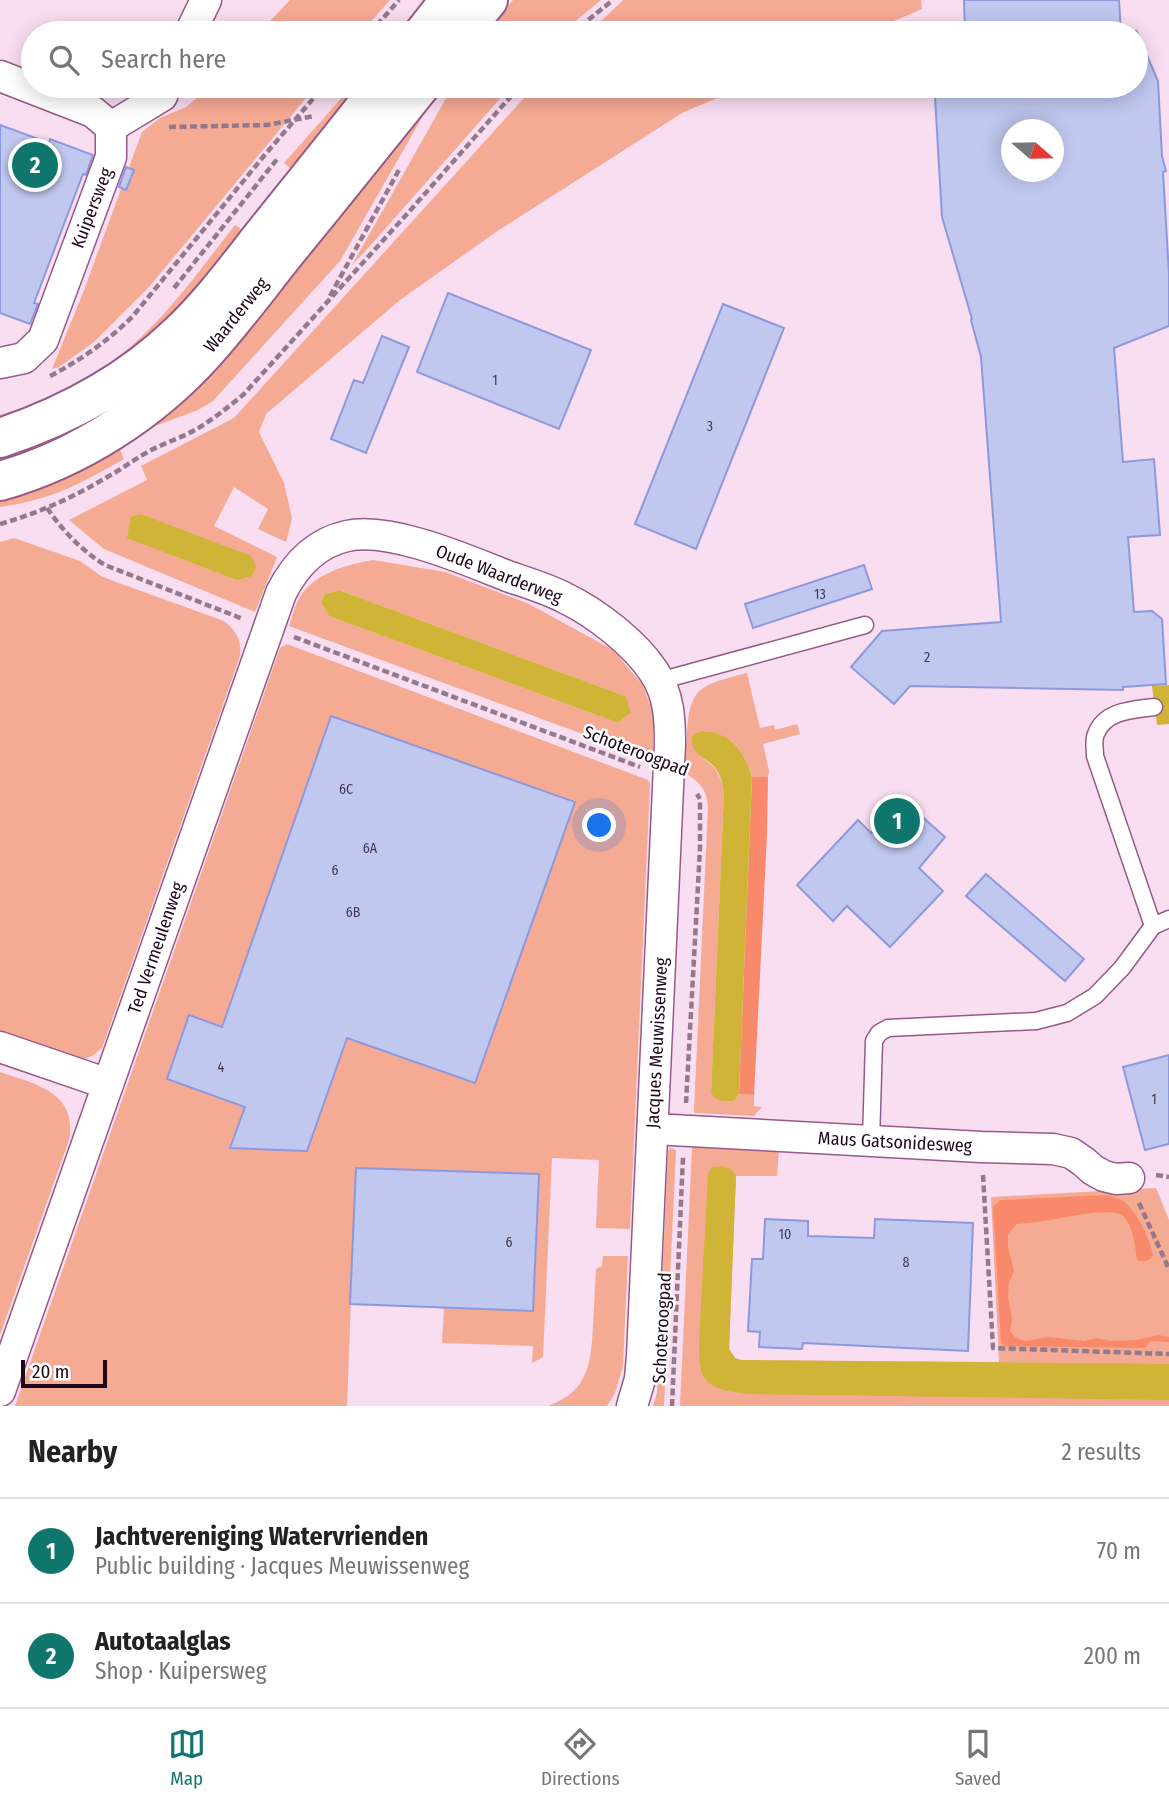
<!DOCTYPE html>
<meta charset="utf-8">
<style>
:root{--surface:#fff;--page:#f6f6f6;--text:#222;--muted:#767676;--line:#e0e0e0;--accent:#0f766e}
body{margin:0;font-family:"Fira Sans Condensed",sans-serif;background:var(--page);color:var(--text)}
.compass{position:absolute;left:1001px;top:119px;width:63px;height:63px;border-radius:50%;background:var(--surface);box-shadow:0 4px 18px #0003;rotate:110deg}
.scale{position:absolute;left:21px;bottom:18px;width:86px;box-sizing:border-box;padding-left:7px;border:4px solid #1e0719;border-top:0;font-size:19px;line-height:24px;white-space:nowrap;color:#1e0719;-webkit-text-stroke:5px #fff;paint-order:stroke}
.you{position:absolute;left:600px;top:826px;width:24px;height:24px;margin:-18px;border:5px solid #fff;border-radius:50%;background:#1a73e8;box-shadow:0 0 0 10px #1a73e833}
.badge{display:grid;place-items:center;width:46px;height:46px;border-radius:50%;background:var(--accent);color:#fff;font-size:23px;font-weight:700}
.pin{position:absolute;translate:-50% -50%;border:4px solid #fff;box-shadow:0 2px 7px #0006}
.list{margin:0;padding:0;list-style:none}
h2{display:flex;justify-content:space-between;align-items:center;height:91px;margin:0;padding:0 28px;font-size:30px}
h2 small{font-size:23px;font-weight:400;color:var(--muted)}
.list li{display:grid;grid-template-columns:46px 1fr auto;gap:21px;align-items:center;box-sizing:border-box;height:105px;padding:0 28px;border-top:2px solid var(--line)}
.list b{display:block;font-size:26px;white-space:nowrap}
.list p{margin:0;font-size:23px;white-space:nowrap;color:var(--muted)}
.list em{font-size:23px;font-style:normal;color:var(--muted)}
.icon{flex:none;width:38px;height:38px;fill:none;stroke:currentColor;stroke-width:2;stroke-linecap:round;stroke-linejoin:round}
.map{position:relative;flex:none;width:1169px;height:1406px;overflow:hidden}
.search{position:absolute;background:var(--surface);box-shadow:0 4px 18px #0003;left:21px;right:21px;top:21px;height:77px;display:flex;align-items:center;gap:18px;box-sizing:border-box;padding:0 24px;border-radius:38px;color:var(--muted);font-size:26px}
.sheet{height:301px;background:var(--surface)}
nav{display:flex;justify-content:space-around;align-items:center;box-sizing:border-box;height:98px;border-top:2px solid var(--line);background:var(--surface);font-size:19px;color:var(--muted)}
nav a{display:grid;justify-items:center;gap:4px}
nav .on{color:var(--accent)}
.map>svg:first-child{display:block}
.green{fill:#f5aa94;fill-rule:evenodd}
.forest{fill:#f88a6b}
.water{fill:#cfb437}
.building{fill:#c0c8f0;stroke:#8e98dd;stroke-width:2;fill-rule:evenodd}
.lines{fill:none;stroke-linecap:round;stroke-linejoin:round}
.service-casing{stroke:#975a88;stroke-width:19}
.minor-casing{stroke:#975a88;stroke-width:33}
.primary-casing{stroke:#975a88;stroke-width:42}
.path{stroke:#93798c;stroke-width:4.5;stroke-dasharray:7 3.5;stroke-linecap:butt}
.service{stroke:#fff;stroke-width:16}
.minor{stroke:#fff;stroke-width:30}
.primary{stroke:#fff;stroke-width:38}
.labels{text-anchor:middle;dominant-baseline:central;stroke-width:5;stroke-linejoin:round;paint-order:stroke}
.number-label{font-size:14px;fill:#46374f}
.street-label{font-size:18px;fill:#1e0719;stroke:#fff}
</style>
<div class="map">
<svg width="1169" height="1406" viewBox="0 0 1169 1406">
<rect width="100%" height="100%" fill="#f9ddf1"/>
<g class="green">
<path d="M290,0h100l-29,33h-102z"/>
<path d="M513,0h88l-40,33h-75z"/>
<path d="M623,0h298l1,9 -56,24h-277z"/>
<path d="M211,86h105l-167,201 -55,55 -35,25 -7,2 31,-76 59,-161 18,-14 26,-11z"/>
<path d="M352,86h18l-80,82 -6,-5z"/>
<path d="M431,86h9l-100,175 -127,140 -15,9 -43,16 -35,24 4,9c-44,25 -73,41 -124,48v-18l61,-21z"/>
<path d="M453,86h58l-141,160 -18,19z"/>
<path d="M535,86h210l-63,27 -186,119 -96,68 -134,114 -7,18 25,51 8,35 -6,24 -28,-13 10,-20 -34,-22 -20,39 63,31 -22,55 -151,-63 -35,-29 78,-40 -6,-14 93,-48z"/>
<path d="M235,225l6,4 -19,35 -72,83 -150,82v-14c46,-12 93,-36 129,-67 41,-35 73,-81 106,-123z"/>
<path d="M14,538l66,23 21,15 15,6 108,39c12,9 18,20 16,35l-138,392 -10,8 -14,5 -78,-21v-498z"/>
<path d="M373,560l72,12 84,32 84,46 29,34 6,15 5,15v46l-364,-134c3,-8 5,-19 10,-27 14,-26 47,-34 74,-39zM339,590l286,106 5,17 -12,10 -289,-107 -8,-13 4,-9z"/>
<path d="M287,644l361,136 2,4 -20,445 -34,-1 3,-68 -47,-2 -9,199 -11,6 1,-17 -91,-3 2,-35 89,3 6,-137 -183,-6 -9,238h-332l265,-758z"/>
<path d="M747,673l13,55 14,-3 1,5 22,-6 3,10 -37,10 6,27 -1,6h-16c-8,-26 -21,-45 -51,-46l4,29c14,10 15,16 19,32l-13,301c4,9 16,10 24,7l4,-6 15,1v11l8,1 -8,9 -59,-3 -1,-2 14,-304c-1,-16 -7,-24 -20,-32 -5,-12 -2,-26 -1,-39 2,-51 15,-51 60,-63z"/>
<path d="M0,1072c35,12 78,20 69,68l-69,195z"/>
<path d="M694,1146l85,3 -2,27h-41l-7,173 6,9 6,2 258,2 -8,-165 165,-9 13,32v186h-489l12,-258z"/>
<path d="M670,1148l4,1 2,2 -12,255h-11l4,-13 11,-242z"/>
<path d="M603,1256h25l-5,110 -8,27 -8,13h-59c41,-15 43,-43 45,-81 1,-19 2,-37 3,-56l6,-3z"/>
</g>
<g class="forest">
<path d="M752,777h16l-1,58 -13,260 -15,-1z"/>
<path d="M1107,1195c6,2 12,3 16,6 13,9 28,39 30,55 -4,5 -9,7 -16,4 -2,-14 -3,-30 -12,-42 -11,-13 -59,0 -75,2 -11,2 -22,3 -33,4l-9,10v13l6,24 -5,11 -1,14 4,23 -2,12 5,6 9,4 25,-4 35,4 12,-3 16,3 24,-1 22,-5 11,2v5l-19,-1 -5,7 -140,-2 -4,-3 -8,-136 7,-7z"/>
</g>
<g class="water">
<path d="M141,514l110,42 5,11 -4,9 -15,4 -110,-42 4,-21z"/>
<path d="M339,590l286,106 5,13v4l-12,10 -289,-107 -8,-13 4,-9z"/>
<path d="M1169,685v39l-12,1 -5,-39z"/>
<path d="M702,731c29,1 42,20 50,46l-13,317 -4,6c-8,3 -20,2 -24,-7l13,-301c-2,-8 -3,-17 -8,-23 -10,-13 -25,-12 -24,-32l4,-4z"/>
<path d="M722,1166l9,3 5,6 -7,174 6,9 6,2 428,4v36l-421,-6c-40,-5 -50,-9 -49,-51l9,-169 4,-7z"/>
</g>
<g class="building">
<path d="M964,0h155l2,33h-156z"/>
<path d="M1136,30l22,51 4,75 4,15 -3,1 6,102v52l-55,22 9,114 31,-3 6,76 -32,2 6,75 18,-1 10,8 4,65 -43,3v3l-213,-4 -16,18 -43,-37 31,-36 119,-9 -20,-265 -10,-37 1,-1 -30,-102 -7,-120 2,-11h199zM1012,130h42v42h-42z"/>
<path d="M0,125l49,18 1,-4 43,16 -7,20 -3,-1 -49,129 4,1 -8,20 -30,-11z"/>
<path d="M126,167l8,3 -8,20 -7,-3z"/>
<path d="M448,293l143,57 -32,79 -142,-57z"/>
<path d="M723,304l61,24 -88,221 -61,-25z"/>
<path d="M382,336l27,11 -43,106 -35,-14 23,-59 9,3z"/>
<path d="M864,565l8,24 -119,39 -8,-24z"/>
<path d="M331,716l244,86 -100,281 -128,-45 -40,113 -77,-3 15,-41 -78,-28 22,-64 33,12z"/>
<path d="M902,799l43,38 -26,31 24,23 -53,56 -43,-41 -14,15 -36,-36 61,-65 13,13z"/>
<path d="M986,874l98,85 -19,22 -99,-85z"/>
<path d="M1169,1055v89l-24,6 -22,-83z"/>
<path d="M356,1168l183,6 -6,137 -183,-7z"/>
<path d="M765,1219l43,2v15l66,2 1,-19 98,4 -5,128 -165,-8 -1,6 -43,-2 1,-15 -12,-1 4,-72h11z"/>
</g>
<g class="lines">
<g class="service-casing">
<g id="service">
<path d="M659,681l206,-56"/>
<path d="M1154,707c-21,3 -49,3 -58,27 -3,6 -1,15 -1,22l58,170 16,-7"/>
<path d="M871,1141l3,-100 5,-8 9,-5 148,-7 31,-8 28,-17 27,-28 31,-42"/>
</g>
</g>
<g class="minor-casing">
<g id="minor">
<path d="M190,33l16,-33"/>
<path d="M0,76l93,36 18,15v30l-68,183 -19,18 -24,5"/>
<path d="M111,127l51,-31 4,-10"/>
<path d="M0,1047l108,37"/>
<path d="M653,1129l328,18 72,2 18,4 13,9 9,8 11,6 12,3 13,-1"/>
<path d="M0,1391l281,-798c14,-28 34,-50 66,-57 43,-10 122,25 163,41 18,6 38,12 55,21 31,15 70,45 89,74 15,23 16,46 16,72l-28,612 -2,23 -8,27"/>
</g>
</g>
<g class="primary-casing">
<g id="primary">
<path d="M424,33l26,-33"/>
<path d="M461,33l27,-33"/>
<path d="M0,438c66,-22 128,-55 179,-104 35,-33 63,-73 93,-110 37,-46 74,-92 110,-138"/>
<path d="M0,481c78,-22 151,-69 205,-129 29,-32 54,-66 81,-100 45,-55 89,-110 134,-166"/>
</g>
</g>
<g class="path">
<path d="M370,33l29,-33"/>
<path d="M572,33l41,-33"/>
<path d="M169,127l98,-2 47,-9"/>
<path d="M174,288l104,-130"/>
<path d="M330,296l70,-128"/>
<path d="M50,376c31,-16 59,-36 83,-60l130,-159 61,-71"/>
<path d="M47,508c16,23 34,42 58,57l138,54"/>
<path d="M0,524c39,-11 74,-27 109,-48 13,-7 24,-16 37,-23 15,-9 33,-14 49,-23 17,-10 32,-22 48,-35l164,-181 113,-128"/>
<path d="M294,637l346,130"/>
<path d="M686,1103l14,-254v-50l-3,-5"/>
<path d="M983,1175l10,173 176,6"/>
<path d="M1156,1175l13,2"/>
<path d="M1139,1203l30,66"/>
<path d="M672,1406l11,-249"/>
</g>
<use href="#service" class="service"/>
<use href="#minor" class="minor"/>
<use href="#primary" class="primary"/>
</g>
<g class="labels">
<g class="number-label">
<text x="495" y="380">1</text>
<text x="710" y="426">3</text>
<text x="820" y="594">13</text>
<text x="927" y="657">2</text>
<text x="346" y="789">6C</text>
<text x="370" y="848">6A</text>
<text x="335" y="870">6</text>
<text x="353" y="912">6B</text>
<text x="221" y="1067">4</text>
<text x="1154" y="1099">1</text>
<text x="785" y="1234">10</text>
<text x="509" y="1242">6</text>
<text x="906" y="1262">8</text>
</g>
<g class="street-label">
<text transform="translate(92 208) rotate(-69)">Kuipersweg</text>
<text transform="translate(236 315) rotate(-51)">Waarderweg</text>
<text transform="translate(499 574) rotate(21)">Oude Waarderweg</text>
<text transform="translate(636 751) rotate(21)">Schoteroogpad</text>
<text transform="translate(156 948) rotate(-71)">Ted Vermeulenweg</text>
<text transform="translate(657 1043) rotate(-87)">Jacques Meuwissenweg</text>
<text transform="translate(895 1142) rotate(3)">Maus Gatsonidesweg</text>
<text transform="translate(662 1328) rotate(-87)">Schoteroogpad</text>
</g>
</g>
</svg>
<svg class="compass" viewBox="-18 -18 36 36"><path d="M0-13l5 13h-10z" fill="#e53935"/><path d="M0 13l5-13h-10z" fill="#767676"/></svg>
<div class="scale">20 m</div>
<div class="you"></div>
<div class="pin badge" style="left:897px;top:821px">1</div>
<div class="pin badge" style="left:35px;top:165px">2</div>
<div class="search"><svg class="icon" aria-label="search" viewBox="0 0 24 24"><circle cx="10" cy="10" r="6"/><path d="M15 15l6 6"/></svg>Search here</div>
</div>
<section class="sheet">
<h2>Nearby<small>2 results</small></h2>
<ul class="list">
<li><span class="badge">1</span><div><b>Jachtvereniging Watervrienden</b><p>Public building · Jacques Meuwissenweg</p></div><em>70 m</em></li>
<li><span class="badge">2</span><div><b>Autotaalglas</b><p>Shop · Kuipersweg</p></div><em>200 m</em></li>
</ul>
</section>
<nav>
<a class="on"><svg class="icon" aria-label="map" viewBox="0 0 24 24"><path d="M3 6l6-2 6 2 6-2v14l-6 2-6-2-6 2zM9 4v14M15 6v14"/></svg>Map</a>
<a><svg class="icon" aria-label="directions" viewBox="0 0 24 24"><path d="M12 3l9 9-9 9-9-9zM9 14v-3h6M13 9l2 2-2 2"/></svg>Directions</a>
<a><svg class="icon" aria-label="saved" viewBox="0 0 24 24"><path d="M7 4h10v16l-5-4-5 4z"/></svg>Saved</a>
</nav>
